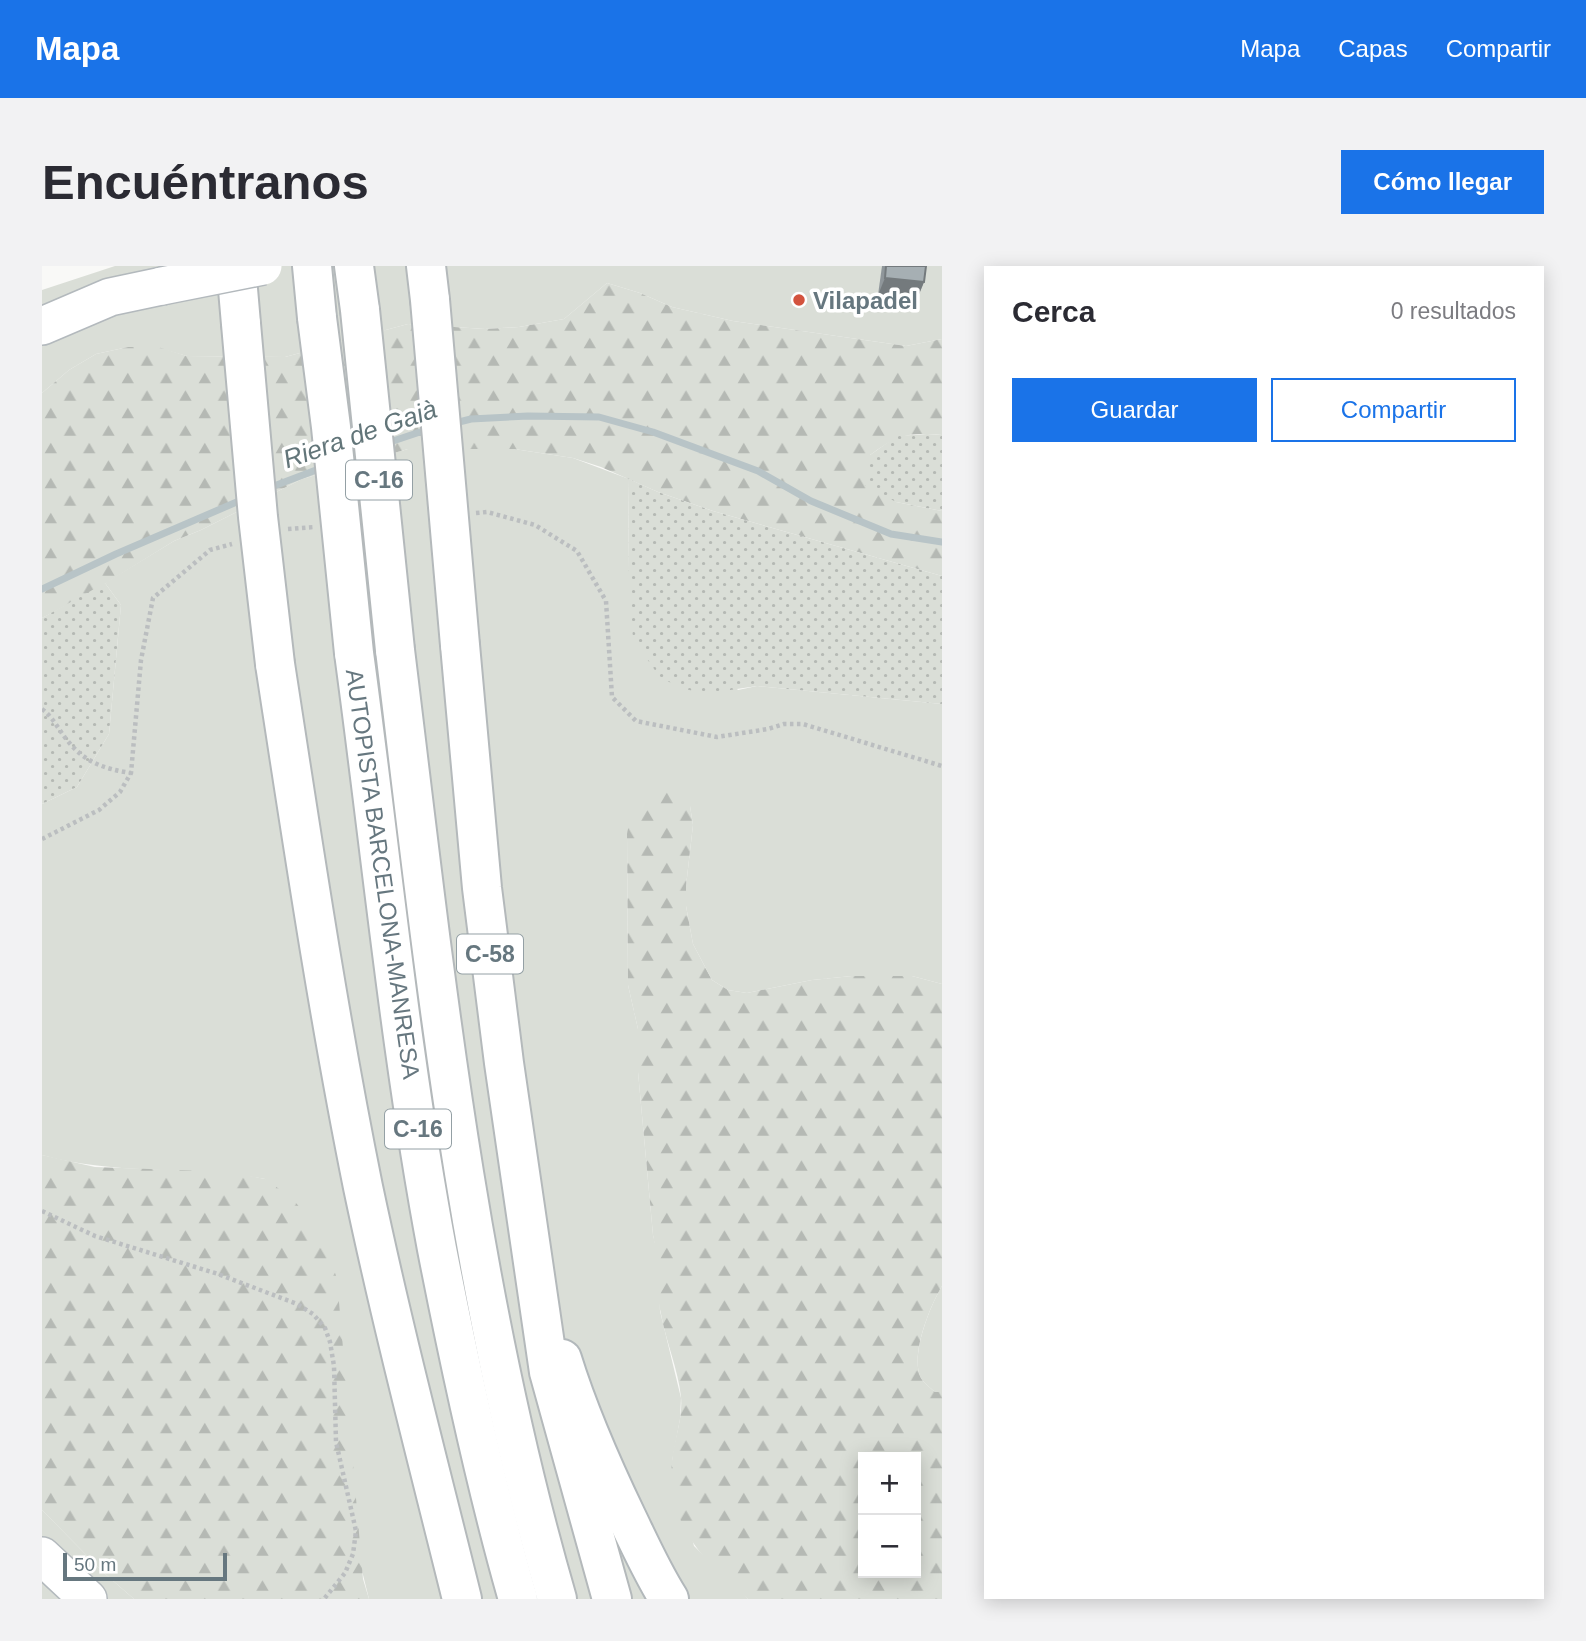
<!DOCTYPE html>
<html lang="es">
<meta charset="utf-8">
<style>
:root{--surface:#fff;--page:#f2f2f3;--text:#2b2b33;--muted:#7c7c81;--line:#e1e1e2;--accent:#1a73e8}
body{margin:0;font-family:Arial,sans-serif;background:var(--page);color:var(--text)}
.controls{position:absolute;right:21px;bottom:21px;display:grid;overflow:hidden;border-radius:0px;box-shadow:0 4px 18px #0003}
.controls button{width:63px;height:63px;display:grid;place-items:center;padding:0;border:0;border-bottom:2px solid var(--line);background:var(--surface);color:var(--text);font:35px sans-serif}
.scale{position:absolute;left:21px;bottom:18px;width:164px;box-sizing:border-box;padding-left:7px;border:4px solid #66777f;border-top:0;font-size:19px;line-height:24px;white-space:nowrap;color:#66777f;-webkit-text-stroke:5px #fff;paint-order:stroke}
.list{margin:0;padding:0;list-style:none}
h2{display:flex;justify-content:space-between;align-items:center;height:91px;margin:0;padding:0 28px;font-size:30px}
h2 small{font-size:23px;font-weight:400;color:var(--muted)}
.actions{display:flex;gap:14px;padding:21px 28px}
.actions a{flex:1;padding:16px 0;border:2px solid var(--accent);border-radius:0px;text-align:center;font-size:24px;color:var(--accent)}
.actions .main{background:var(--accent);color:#fff}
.map{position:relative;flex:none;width:900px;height:1333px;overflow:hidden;border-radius:0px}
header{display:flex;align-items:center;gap:42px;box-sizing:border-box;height:98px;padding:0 35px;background:var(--accent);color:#fff}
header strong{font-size:33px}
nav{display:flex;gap:38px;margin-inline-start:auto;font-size:24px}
.intro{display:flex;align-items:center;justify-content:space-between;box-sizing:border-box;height:168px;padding:0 42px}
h1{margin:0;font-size:49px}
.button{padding:18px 32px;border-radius:0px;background:var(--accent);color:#fff;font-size:24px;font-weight:700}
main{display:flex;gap:42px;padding:0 42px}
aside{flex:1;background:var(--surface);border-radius:0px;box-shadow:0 4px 18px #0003}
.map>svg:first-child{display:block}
.grass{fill:#daded7}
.forest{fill:url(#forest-firs);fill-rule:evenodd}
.garden{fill:url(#garden-dots)}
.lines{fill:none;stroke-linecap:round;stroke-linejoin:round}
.stream{stroke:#b8c4c7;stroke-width:7}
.secondary-casing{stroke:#b3b9bd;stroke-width:40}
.primary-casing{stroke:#b2b8bb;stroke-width:42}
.highway-casing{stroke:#b4b9bb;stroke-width:42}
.path{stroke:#bbbec0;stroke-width:4.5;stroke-dasharray:3.5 3.5;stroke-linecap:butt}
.secondary{stroke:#fff;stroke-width:37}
.primary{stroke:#fff;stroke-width:38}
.highway{stroke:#fff;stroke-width:38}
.secondary-bridge-casing{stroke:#b3b9bd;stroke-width:40;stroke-linecap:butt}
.highway-bridge-casing{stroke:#b4b9bb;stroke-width:42;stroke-linecap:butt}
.secondary-bridge{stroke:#fff;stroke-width:37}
.highway-bridge{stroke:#fff;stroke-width:38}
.wall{fill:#8f969a}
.shaded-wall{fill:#747a7d}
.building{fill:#a6afb3;stroke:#747a7d;stroke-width:2}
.poi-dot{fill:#d3533e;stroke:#fff;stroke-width:2.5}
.labels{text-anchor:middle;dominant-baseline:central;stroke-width:7;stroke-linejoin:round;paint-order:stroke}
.shield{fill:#fff;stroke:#94a0a5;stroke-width:2}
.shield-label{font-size:23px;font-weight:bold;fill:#66777f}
.poi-label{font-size:24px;font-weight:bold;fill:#66777f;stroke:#fff;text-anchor:start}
.street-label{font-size:24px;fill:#66777f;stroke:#fff}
.water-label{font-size:26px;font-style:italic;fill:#627579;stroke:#fff}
</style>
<header>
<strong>Mapa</strong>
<nav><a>Mapa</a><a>Capas</a><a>Compartir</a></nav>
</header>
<div class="intro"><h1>Encuéntranos</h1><a class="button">Cómo llegar</a></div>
<main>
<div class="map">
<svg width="900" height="1333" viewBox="0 0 900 1333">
<defs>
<pattern id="forest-firs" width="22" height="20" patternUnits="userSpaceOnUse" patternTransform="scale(1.75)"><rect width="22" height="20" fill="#daded7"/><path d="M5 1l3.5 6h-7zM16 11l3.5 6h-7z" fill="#b5b9b4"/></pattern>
<pattern id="garden-dots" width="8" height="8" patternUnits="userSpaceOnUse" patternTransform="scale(1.75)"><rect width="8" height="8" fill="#daded7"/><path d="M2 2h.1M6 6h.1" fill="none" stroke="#b5b9b4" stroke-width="1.8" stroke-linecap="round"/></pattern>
</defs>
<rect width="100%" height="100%" fill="#f9f9f7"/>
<g class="grass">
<path d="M73,0h827v73l-36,7 -173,-25 -61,-14 -32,-14 -33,-10 -43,36 -45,8 -34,2 -77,-5 -123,33 -98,-1 -29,-8 -30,-1 -32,7 -27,16 -27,23v-103z"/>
<path d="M366,183h106l59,9 56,21 -1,90 110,121 19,-4 185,18v280l-30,-8h-60l-40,4 -65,13 -19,-3 -16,-10 -19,-36 -7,-38v-20l7,-61 -3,-19 -63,28 1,151 10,44v43l15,163 5,21 2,55 21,87 -1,21 -8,42 22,85 54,53h-379l-104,-420c-74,-14 -150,-3 -223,-24v-351l35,-17 32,-53 12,-129 -16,-22 69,-42 27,-11 101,-51z"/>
<path d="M900,1020v106h-7c-4,-4 -13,-10 -15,-16 -9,-23 10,-70 22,-90z"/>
<path d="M0,1244l62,63 30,26h-92z"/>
</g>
<g class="forest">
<path d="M565,17l33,10 32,14 61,14 173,25 36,-7v96c-35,-3 -44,0 -72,20l26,47 46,9v65l-229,-65 -55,-19 -57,-25 -28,-9 -59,-9h-106l-106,30 -101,51 -27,11 -84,52 -48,25v-225l27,-23 27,-16 32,-7h30l29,9 98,1 123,-33 77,5 34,-2 45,-8z"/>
<path d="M619,518l19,3 10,19 3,19 -7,61v20l7,38 19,36 16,10 19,3 65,-13 40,-4h60l30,8v302c-12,20 -31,67 -22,90 2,6 11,12 15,16h7v207h-194c-45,-38 -82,-75 -76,-138 2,-22 11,-42 9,-64 -3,-28 -15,-55 -20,-83 -6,-26 -2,-53 -8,-79l-15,-163v-43l-10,-44 -1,-151c5,-26 13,-34 34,-50zM821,1191h53v116h-53z"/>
<path d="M0,889l53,12 135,5 35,7 27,19 22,27 14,26 9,28 26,300 6,20h-235l-30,-26 -62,-63z"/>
</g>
<g class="garden">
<path d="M885,168l15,1v76l-46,-9 -31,-17 5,-30 27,-19z"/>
<path d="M587,213l29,13 55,19 229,65v128l-185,-18 -40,6h-21l-20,-6 -17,-10 -26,-37 -5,-70z"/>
<path d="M63,317l16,22 -12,129 -32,53 -35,17v-186z"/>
</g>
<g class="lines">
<g class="stream">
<path d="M409,158l20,-5 57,-3 71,1 54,15 105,39 53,30 80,33 51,8"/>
<path d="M342,178l45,-15"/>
<path d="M224,223l58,-22"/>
<path d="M0,323l74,-35 130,-56"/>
</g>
<g class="secondary-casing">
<g id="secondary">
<path d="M0,60l68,-29 52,-11"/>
<path d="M0,1290l46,43"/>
</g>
</g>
<g class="primary-casing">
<path id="primary" d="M520,1093c17,55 40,107 65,159 13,27 26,56 42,81"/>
</g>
<g class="highway-casing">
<g id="highway">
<path d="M194,0l5,58"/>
<path d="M270,0l5,52"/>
<path d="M312,0l6,44"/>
<path d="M384,0l4,34"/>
<path d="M418,379l22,243 22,175 45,309 63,227"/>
<path d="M353,384c39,318 72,639 162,949"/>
<path d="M312,387c27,198 46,399 83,596 23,117 48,235 81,350"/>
<path d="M233,398c27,175 53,350 88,523 29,138 65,275 99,412"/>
</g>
</g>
<g class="path">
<path d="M434,247l11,-1 48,13 42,26 29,50 6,96 24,24 81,16 51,-8 16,-5h19l139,42"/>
<path d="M246,263l26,-2"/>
<path d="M0,443c11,8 16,20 25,31 17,22 37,29 64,33"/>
<path d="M0,573l57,-29 21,-18 11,-19 10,-113 12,-62 57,-48 22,-6"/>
<path d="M0,945l53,25 123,38 79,30 16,10 12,14 5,14 4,24 2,76 20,89 -3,23 -8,19 -21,26"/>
</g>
<use href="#secondary" class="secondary"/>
<use href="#primary" class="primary"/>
<use href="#highway" class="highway"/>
<g class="secondary-bridge-casing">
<path id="secondary-bridge" d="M120,20l101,-20"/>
</g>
<g class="highway-bridge-casing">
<g id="highway-bridge">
<path d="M388,34l30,345"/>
<path d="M318,44l35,340"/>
<path d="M275,52l14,109 23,226"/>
<path d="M199,58l17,193 17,147"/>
</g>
</g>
<use href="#secondary-bridge" class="secondary-bridge"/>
<use href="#highway-bridge" class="highway-bridge"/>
</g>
<path class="wall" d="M840,0h44l-2,16 -7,17 -39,-4z"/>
<path class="shaded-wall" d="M843,12l39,4 -7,17 -39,-4z"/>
<path class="building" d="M844,0h40l-2,16 -39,-4z"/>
<circle class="poi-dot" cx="757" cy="34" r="7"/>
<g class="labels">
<g class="shield">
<rect x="304" y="194.5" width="66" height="39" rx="5"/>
<rect x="415" y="668.5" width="66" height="39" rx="5"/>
<rect x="343" y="843.5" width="66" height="39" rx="5"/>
</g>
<g class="shield-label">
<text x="337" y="214">C-16</text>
<text x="448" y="688">C-58</text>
<text x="376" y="863">C-16</text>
</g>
<g class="poi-label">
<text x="771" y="34">Vilapadel</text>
</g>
<g class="street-label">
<text transform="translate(341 608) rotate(82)">AUTOPISTA BARCELONA-MANRESA</text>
</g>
<g class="water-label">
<text transform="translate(318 168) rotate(-19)">Riera de Gaià</text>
</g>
</g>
</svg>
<div class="controls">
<button>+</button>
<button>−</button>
</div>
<div class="scale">50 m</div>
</div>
<aside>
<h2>Cerca<small>0 resultados</small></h2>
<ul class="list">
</ul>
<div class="actions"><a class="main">Guardar</a><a>Compartir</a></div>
</aside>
</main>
